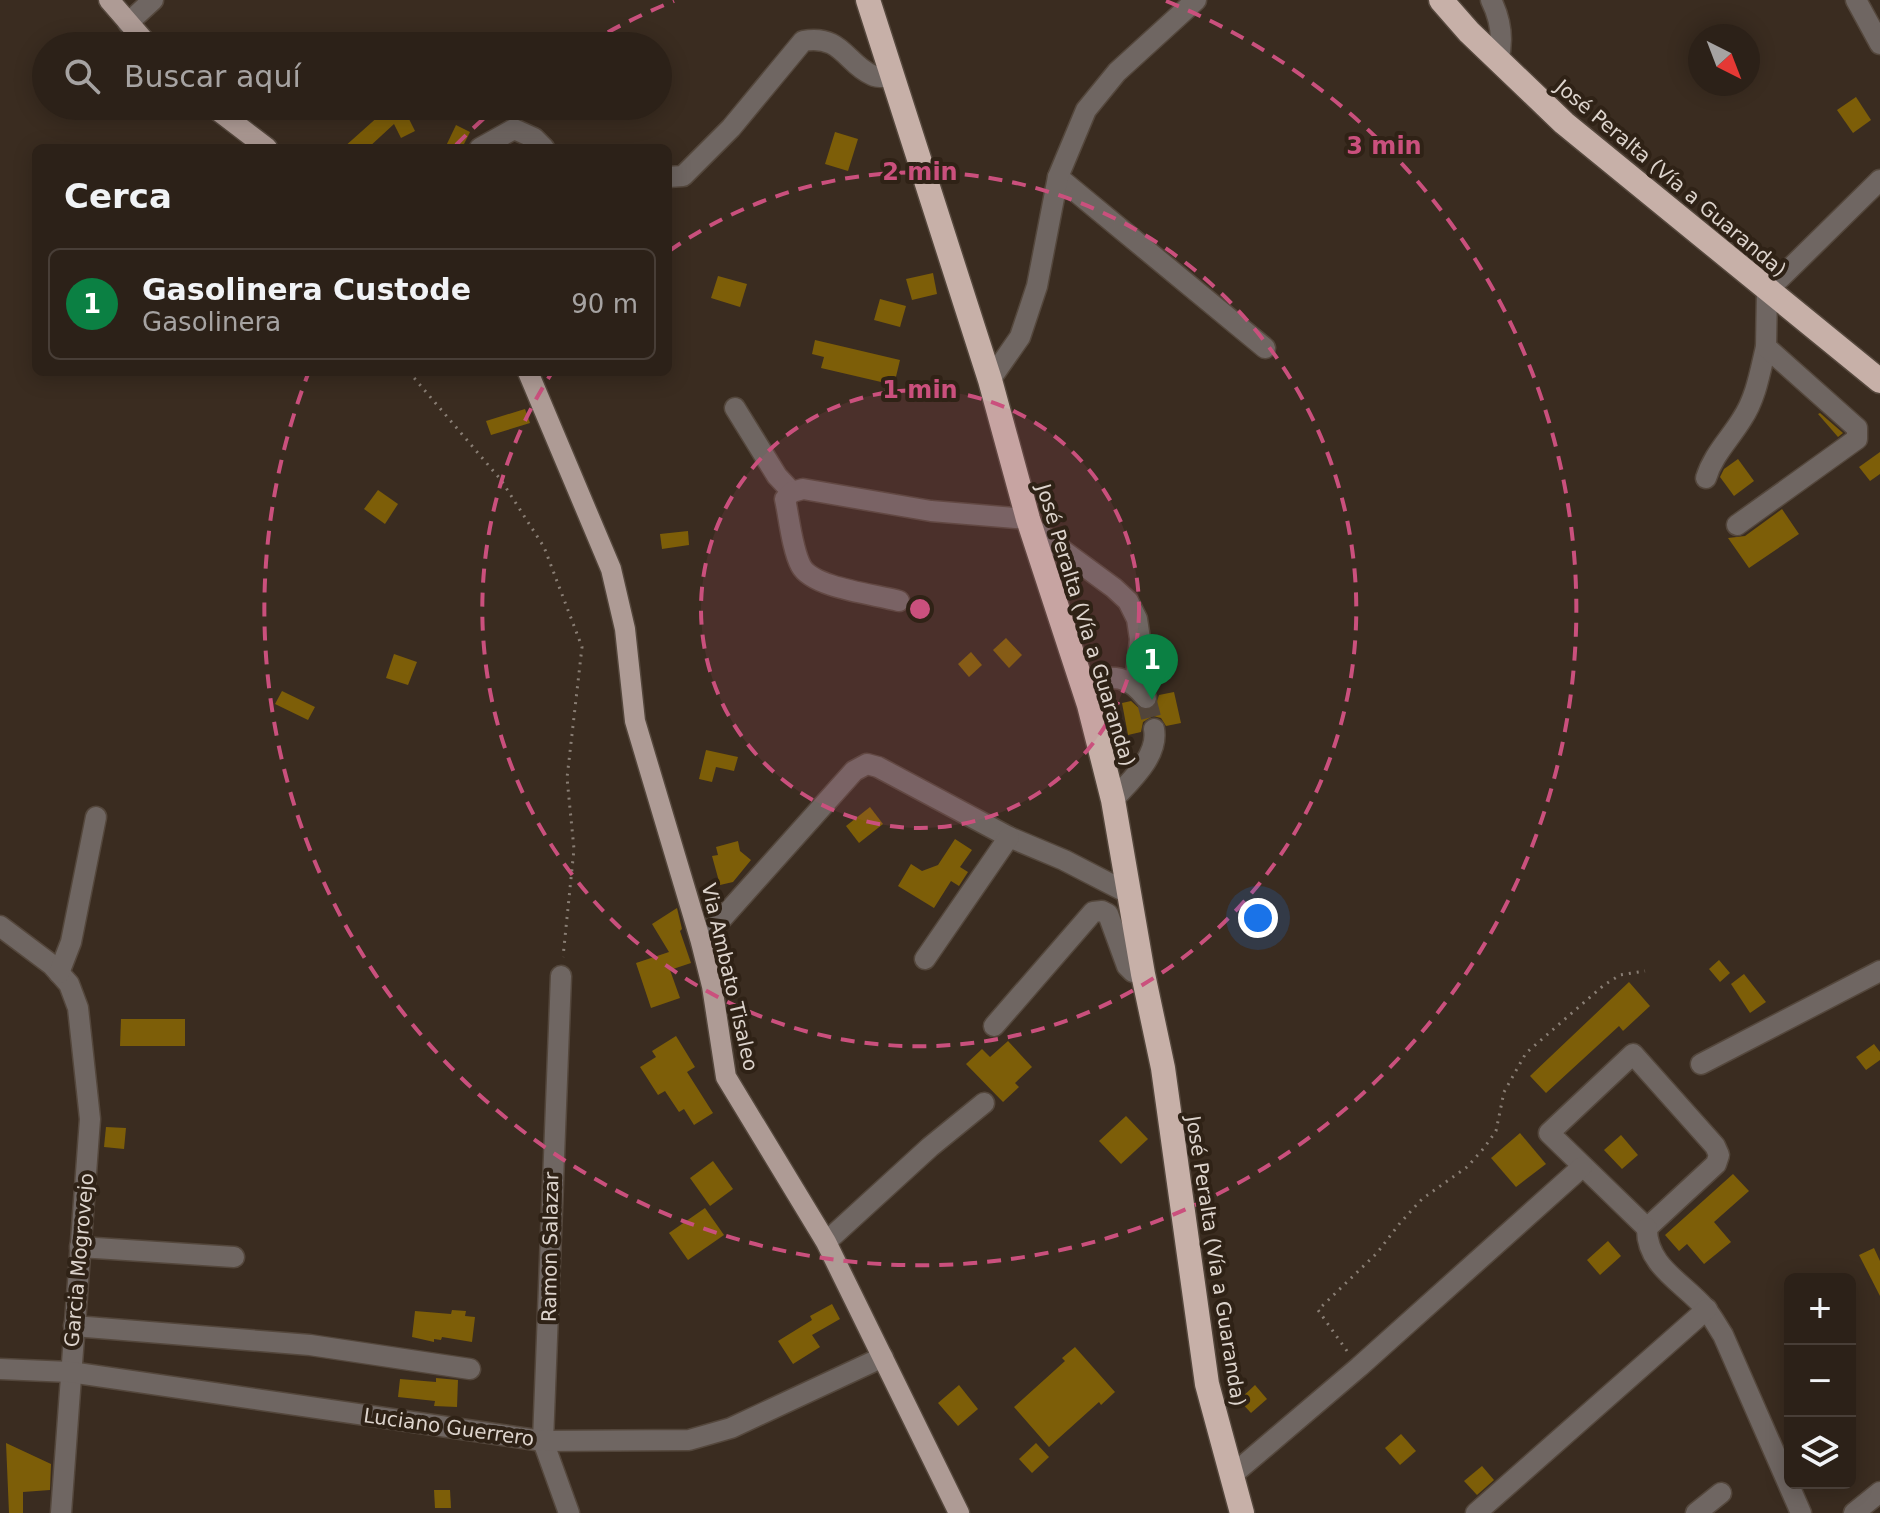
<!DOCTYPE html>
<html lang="es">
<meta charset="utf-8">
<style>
:root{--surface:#2c2118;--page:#342921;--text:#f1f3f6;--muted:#a6a3a2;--line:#483e37;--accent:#0b8043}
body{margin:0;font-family:"DejaVu Sans",sans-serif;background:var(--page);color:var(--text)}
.controls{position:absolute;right:24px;bottom:24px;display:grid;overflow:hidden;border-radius:12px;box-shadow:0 4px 20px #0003}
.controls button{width:72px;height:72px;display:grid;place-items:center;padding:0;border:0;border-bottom:2px solid var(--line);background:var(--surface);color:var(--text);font:40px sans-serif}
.compass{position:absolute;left:1688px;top:24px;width:72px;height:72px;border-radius:50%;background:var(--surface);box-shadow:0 4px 20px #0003;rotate:138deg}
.you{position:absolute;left:1258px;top:918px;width:28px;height:28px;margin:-20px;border:6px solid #fff;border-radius:50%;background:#1a73e8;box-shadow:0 0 0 12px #1a73e833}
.badge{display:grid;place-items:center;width:52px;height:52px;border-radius:50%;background:var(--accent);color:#fff;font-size:26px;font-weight:700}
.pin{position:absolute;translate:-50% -66px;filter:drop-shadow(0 2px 4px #0008)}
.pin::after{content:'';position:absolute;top:42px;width:28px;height:24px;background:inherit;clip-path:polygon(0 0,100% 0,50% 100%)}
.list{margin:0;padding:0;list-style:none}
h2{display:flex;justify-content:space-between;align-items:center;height:104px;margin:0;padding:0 32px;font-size:34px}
h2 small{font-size:26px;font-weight:400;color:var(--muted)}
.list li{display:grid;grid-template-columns:52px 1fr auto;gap:24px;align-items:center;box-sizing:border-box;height:112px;margin:0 16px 16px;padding:0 16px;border:2px solid var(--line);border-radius:12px}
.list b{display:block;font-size:30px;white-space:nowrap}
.list p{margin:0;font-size:26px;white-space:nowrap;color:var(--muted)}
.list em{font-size:26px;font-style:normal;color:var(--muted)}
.icon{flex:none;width:44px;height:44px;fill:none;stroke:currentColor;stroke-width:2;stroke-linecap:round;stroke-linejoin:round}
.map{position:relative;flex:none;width:1880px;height:1513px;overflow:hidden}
.search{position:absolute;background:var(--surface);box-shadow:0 4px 20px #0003;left:32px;top:32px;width:640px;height:88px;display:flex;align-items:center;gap:20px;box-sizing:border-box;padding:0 28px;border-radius:44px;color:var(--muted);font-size:30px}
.panel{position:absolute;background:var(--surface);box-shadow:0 4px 20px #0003;left:32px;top:144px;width:640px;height:232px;border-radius:12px}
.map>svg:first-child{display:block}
.building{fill:#7d5e08}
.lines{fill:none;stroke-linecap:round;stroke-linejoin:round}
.minor-tunnel{stroke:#52453a;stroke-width:20;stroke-dasharray:20 10;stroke-linecap:butt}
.minor-casing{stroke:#54473c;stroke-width:23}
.major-casing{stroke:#54473c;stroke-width:23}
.highway-casing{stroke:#54473c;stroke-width:27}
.path{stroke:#897e74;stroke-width:3;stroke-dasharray:2 6;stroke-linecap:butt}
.minor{stroke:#6f6662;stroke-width:20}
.major{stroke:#ae9b95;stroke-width:20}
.highway{stroke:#c7b0a8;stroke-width:24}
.ring{fill:none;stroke:#ca507d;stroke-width:4;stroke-dasharray:14 10}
.labels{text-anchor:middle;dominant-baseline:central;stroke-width:8;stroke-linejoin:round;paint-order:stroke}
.street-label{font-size:20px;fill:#ddd4cd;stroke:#2f2216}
.centre{fill:#ca507d;stroke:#2f2216;stroke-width:4}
.ring-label{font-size:24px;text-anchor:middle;font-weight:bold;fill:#ca507d;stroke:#2f2216;stroke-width:8;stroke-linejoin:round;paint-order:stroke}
</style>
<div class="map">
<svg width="1880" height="1513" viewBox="0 0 1880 1513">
<rect width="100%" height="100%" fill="#3a2c20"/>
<g class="building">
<path d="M1856,97l15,23 -18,13 -16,-23z"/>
<path d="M390,106l7,10 9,-3 9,18 -14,7 -7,-14 -26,24h-25z"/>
<path d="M456,125l14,7 -8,16h-17z"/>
<path d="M835,132l23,7 -10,32 -23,-7z"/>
<path d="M933,273l4,21 -25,6 -6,-21z"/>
<path d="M718,276l29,8 -7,23 -29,-9z"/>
<path d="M880,299l26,7 -6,21 -26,-7z"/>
<path d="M815,340l85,20 -6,25 -73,-17 3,-11 -12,-3z"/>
<path d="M525,409l5,14 -39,12 -5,-14z"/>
<path d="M1820,413l23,20 -5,4 -20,-23z"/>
<path d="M1880,452v22l-10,7 -11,-14z"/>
<path d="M1738,459l16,22 -20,15 -14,-19 4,-8z"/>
<path d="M378,490l20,14 -13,20 -21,-15z"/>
<path d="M1782,509l17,25 -50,34 -21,-30 17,-2z"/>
<path d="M688,531l1,14 -27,4 -2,-15z"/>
<path d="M1006,638l16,17 -13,13 -16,-18z"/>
<path d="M971,652l11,13 -13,12 -11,-13z"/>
<path d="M394,654l23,8 -9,23 -22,-7z"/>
<path d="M282,691l33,16 -7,13 -33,-16z"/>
<path d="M1174,692l7,31 -15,3 -5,-8 -8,-2 -10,6 -2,10 -13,3 -6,-32 9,-2 10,9 7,1 7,-4 4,-12z"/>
<path d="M706,750l32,7 -4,14 -18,-4 -4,15 -13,-3z"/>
<path d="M870,807l13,17 -24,19 -13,-17z"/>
<path d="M955,839l17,11 -12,17 8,5 -9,14 -8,-5 -17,27 -36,-22 13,-22 11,7 16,-6z"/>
<path d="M738,841l2,10 11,9 -18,22 -13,3 -8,-29 6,-1 -2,-8z"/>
<path d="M677,908l5,21 -2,2 11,32 -21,7 10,28 -29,10 -15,-45 33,-11 -17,-28z"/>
<path d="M1719,960l11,13 -10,9 -11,-13z"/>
<path d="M1744,974l22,28 -16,11 -19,-29z"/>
<path d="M1629,982l21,24 -27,25 -4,-5 -73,67 -16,-17z"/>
<path d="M121,1019h64v27h-65z"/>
<path d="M676,1036l19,31 -8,5 26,41 -19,12 -10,-16 -5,3 -14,-21 -7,4 -18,-28 16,-10 -4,-6z"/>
<path d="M1008,1041l24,26 -17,16 4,4 -16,15 -37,-38 16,-15 8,8z"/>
<path d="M1874,1044l6,8v8l-14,10 -10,-13z"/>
<path d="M1126,1116l22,23 -27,25 -22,-23z"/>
<path d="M106,1127l20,1 -2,21 -20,-2z"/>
<path d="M1520,1133l26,31 -30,23 -25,-29z"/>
<path d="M1621,1135l17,20 -16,14 -18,-19z"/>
<path d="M713,1161l20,28 -23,17 -20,-28z"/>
<path d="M1733,1174l16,17 -35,31 17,20 -27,22 -17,-20 -8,7 -14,-16z"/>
<path d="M705,1208l19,27 -36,25 -19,-27z"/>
<path d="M1608,1241l13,15 -21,19 -13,-15z"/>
<path d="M1874,1248l6,13v35l-21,-41z"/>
<path d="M832,1304l8,15 -28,16 8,12 -27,17 -15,-23 34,-21 -2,-4z"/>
<path d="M452,1310l14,1 -1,5 10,1 -3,25 -30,-5 -1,3 -7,-1v3l-22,-5 3,-26 36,3z"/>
<path d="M1075,1347l40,45 -14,13 -2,-3 -50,45 -35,-40 51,-46 -3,-3z"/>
<path d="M436,1378l22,2 -1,27 -23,-1 1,-5 -37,-4 2,-18 36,3z"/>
<path d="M959,1385l19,24 -20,17 -20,-23z"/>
<path d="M1255,1385l12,14 -16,14 -12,-13z"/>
<path d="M1401,1434l15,17 -16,14 -15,-17z"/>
<path d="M6,1443l45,21 -1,26 -27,2v21h-14z"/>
<path d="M1036,1443l13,14 -17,16 -13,-14z"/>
<path d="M1482,1466l12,14 -17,15 -13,-14z"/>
<path d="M434,1490h16l1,18h-16z"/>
</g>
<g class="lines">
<path class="minor-tunnel" d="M1146,698l8,31"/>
<g class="minor-casing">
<g id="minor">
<path d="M1491,0c10,20 13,39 7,61"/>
<path d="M1856,0l24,44"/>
<path d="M128,23l25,-23"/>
<path d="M480,148l34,-19 20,9 10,10"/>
<path d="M668,177l15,-1 48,-48 72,-87c39,-7 43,23 69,34 6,3 13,2 19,2"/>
<path d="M1058,177l207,171"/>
<path d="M990,380l30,-43 17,-51 21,-109 28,-67 31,-38 79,-72"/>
<path d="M735,408l42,68 15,16"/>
<path d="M1706,478c7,-23 23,-38 36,-59 14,-21 18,-47 24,-72"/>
<path d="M1737,525l120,-86v-11l-91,-81 1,-56 113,-111"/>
<path d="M1031,527l83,61 14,13 9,18 3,20 -5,45"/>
<path d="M899,601c-25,-7 -86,-13 -98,-35 -9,-17 -12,-49 -16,-67l7,-7 11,-3 128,22 97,8"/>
<path d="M1081,681c31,-4 44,-9 65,17"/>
<path d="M1113,800c17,-19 46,-44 41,-71"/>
<path d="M0,926l52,39 17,19 9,24 12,111 -29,394"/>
<path d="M701,942l153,-171 13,-7 11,3 131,70 55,23 64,33"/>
<path d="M925,959l84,-122"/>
<path d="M59,973l12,-31 25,-125"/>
<path d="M561,976l-18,465 26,72"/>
<path d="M994,1026l99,-114 9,-1 6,3 19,52 6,6 10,2"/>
<path d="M1633,1054l82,92 4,9 -3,9 -69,64 -98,-95z"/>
<path d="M1701,1064l179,-93"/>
<path d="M1647,1228c-1,38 37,55 58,80 7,8 12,18 18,27l78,178"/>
<path d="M826,1242l104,-95 54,-44"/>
<path d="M80,1247l154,10"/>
<path d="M74,1326l236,19 160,24"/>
<path d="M0,1369l70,3 473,69 146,-1 42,-12 152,-71"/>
<path d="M1231,1476l128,-109 223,-200"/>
<path d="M1476,1513l231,-204"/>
<path d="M1696,1513l25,-20"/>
<path d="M1854,1513l26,-21"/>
</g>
</g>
<g class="major-casing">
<g id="major">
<path d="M109,0l40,46"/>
<path d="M212,106l55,42"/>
<path d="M528,372l83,197 14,60 10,92 66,221 11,44 14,91 100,165 133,271"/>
</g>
</g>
<g class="highway-casing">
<g id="highway">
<path d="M868,0l122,380 38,139 61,186 24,95 30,174 20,94 44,316 35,129"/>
<path d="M1441,0l28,32 95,91 316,258"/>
</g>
</g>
<g class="path">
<path d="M409,372l92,108 43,67 38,100 -15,131 7,71 -11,108"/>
<path d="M1347,1351l-29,-41 59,-57 23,-30 22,-24 45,-32 17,-19 12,-17 8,-39 22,-39 78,-68 16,-10 25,-4"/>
</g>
<use href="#minor" class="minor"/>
<use href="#major" class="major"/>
<use href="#highway" class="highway"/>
</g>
<circle cx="920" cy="609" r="219" fill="#ca507d" fill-opacity=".12"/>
<g class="ring">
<circle cx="920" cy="609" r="219"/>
<path d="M669 251A437 437 0 1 1 551 374"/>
<path d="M456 145A656 656 0 0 1 498 106M587 44A656 656 0 0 1 674 1M1166 1A656 656 0 1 1 308 374"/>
</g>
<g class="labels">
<g class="street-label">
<text transform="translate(1671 178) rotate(40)">José Peralta (Vía a Guaranda)</text>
<text transform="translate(1086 625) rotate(73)">José Peralta (Vía a Guaranda)</text>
<text transform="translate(730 977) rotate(77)">Via Ambato Tisaleo</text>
<text transform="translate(550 1247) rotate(-89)">Ramon Salazar</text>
<text transform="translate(79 1260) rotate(-85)">Garcia Mogrovejo</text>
<text transform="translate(1216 1261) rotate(81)">José Peralta (Vía a Guaranda)</text>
<text transform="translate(449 1427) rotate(8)">Luciano Guerrero</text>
</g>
</g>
<circle cx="920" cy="609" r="12" class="centre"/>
<g class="ring-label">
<text x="1384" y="154">3 min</text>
<text x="920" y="180">2 min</text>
<text x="920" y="398">1 min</text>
</g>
</svg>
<div class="controls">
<button>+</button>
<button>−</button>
<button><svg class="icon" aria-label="layers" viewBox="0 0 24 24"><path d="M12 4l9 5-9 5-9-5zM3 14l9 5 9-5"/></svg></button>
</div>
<svg class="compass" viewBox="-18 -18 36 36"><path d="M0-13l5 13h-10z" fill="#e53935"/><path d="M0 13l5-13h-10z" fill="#a6a3a2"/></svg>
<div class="you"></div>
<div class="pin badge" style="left:1152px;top:700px">1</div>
<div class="search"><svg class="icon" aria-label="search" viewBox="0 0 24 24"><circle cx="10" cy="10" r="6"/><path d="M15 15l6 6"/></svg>Buscar aquí</div>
<section class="panel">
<h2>Cerca<small></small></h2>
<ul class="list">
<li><span class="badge">1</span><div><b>Gasolinera Custode</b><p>Gasolinera</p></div><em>90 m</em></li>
</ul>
</section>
</div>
